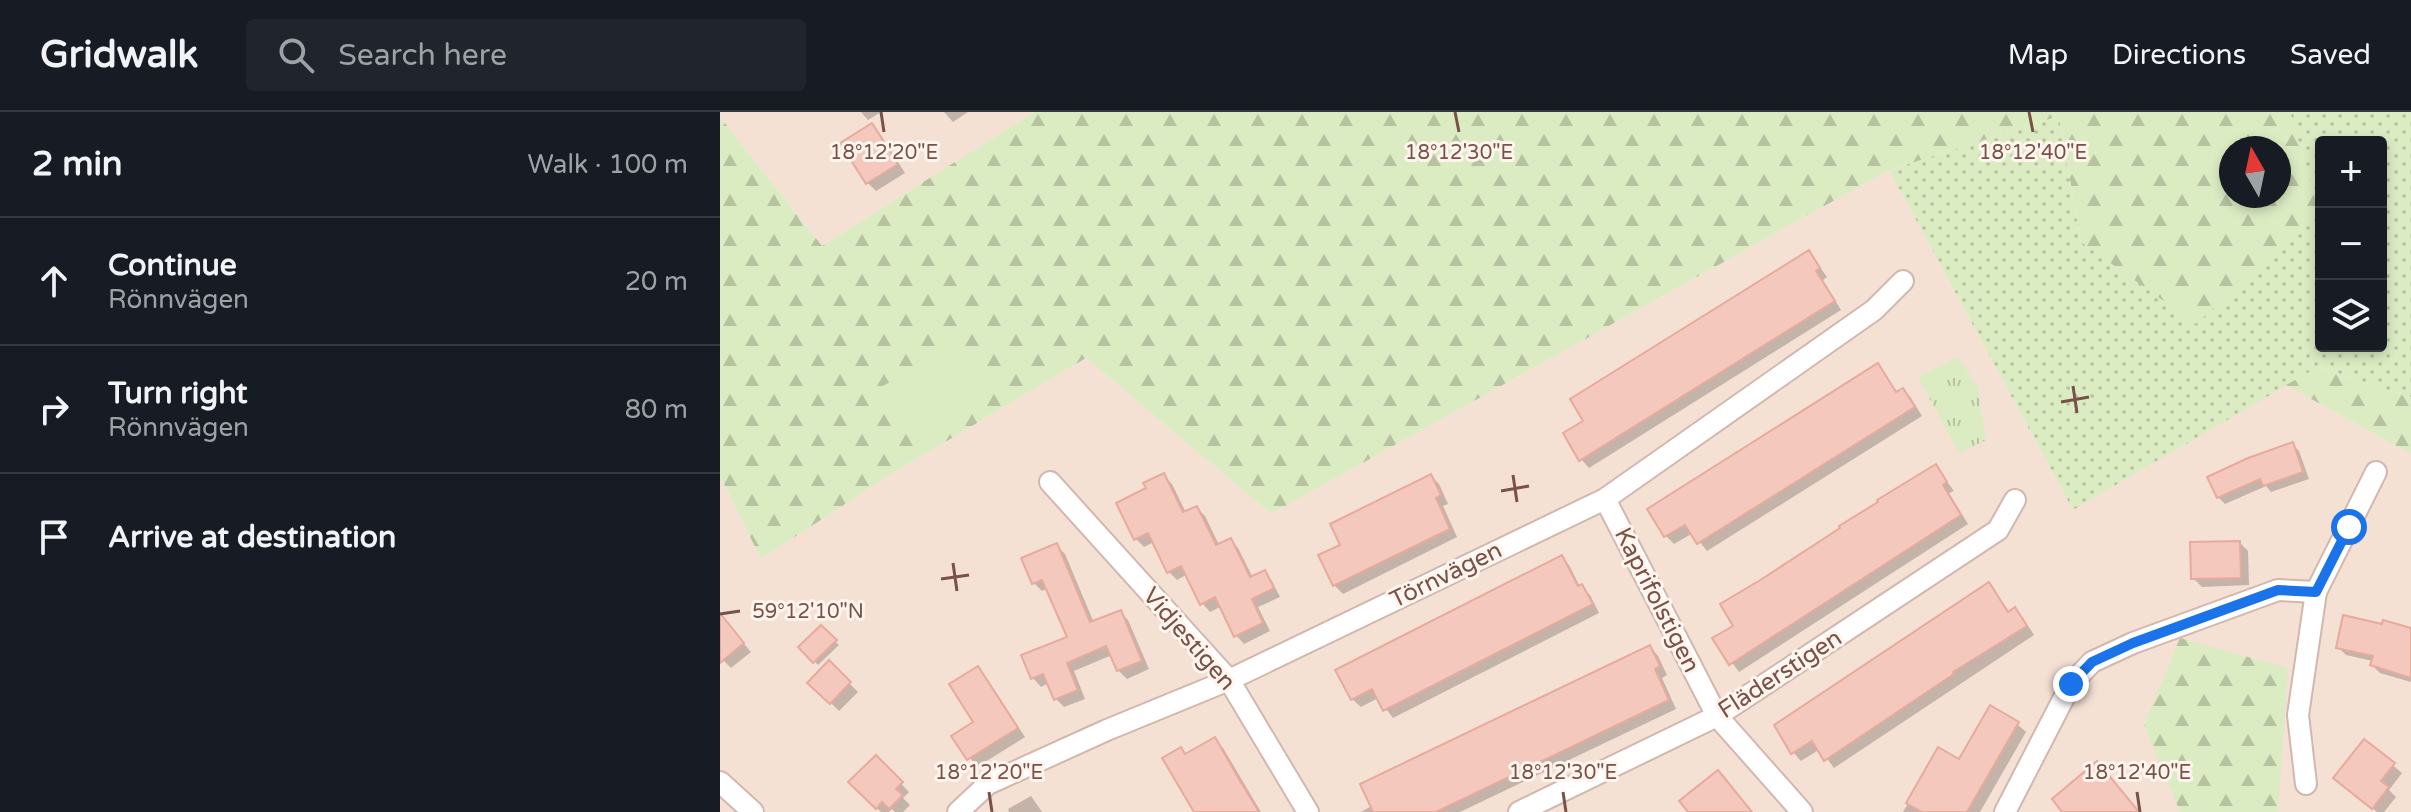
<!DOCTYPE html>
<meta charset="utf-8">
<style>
:root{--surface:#171b24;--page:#20242c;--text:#f1f3f6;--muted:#9ea1a6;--line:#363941}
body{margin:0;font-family:"Varela Round",sans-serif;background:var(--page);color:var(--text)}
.controls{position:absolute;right:24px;top:24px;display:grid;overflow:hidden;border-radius:8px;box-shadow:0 4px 12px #0003}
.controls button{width:72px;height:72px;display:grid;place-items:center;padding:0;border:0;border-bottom:2px solid var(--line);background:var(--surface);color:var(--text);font:40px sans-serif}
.compass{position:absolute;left:1499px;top:24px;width:72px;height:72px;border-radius:50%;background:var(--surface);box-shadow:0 4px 12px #0003;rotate:351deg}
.stop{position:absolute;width:24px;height:24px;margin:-18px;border:6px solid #1a73e8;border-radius:50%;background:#fff}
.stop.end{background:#1a73e8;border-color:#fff;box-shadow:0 2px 8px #0008}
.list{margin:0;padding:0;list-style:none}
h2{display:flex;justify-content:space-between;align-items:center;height:104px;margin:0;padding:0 32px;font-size:34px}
h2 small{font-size:26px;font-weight:400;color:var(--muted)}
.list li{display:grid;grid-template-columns:52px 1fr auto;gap:24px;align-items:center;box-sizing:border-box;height:128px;padding:0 32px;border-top:2px solid var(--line)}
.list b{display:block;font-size:30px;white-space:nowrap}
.list p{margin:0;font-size:26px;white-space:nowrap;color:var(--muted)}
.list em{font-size:26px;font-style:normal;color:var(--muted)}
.icon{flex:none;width:44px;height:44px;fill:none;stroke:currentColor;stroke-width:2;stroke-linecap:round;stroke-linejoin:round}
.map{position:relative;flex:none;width:1691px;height:700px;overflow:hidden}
header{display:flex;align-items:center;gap:48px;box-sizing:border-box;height:112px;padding:0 40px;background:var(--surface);border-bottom:2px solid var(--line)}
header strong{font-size:38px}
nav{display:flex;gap:44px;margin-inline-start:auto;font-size:28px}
.search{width:560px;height:72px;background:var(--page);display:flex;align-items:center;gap:20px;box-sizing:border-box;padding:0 28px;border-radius:8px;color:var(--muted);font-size:30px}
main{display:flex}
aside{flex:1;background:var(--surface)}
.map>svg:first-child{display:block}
.residential{fill:#f5e0d4}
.grass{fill:url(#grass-dots);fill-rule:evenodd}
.forest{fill:url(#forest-firs);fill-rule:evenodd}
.park{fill:url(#park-tufts)}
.pitch{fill:#dbecc3}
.shadow{fill:#0003}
.building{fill:#f4c8bc;stroke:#e7aa9c;stroke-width:2}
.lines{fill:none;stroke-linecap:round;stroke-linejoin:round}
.street-casing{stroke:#d2b7ae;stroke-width:24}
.street{stroke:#fff;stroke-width:20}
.route{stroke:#1a73e8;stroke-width:10}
.ticks{fill:none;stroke:#785149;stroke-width:3}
.labels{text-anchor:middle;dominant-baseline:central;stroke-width:6;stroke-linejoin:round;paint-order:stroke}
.street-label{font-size:24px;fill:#785149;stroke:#fff5ed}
.ticks-label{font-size:20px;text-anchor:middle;fill:#785149;stroke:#fff5ed;stroke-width:6;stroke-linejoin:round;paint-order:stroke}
</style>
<header>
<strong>Gridwalk</strong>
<div class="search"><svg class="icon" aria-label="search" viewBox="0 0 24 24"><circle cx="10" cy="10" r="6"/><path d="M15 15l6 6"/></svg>Search here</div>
<nav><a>Map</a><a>Directions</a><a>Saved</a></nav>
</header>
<main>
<aside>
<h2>2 min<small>Walk · 100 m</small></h2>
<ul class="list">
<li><svg class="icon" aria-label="ahead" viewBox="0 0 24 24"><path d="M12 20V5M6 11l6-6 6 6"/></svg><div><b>Continue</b><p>Rönnvägen</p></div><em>20 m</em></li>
<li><svg class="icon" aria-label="right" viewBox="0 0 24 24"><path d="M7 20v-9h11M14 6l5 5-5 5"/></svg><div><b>Turn right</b><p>Rönnvägen</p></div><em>80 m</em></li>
<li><svg class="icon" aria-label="arrive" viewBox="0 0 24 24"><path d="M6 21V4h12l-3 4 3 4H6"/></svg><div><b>Arrive at destination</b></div></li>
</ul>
</aside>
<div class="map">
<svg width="1691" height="700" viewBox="0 0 1691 700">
<defs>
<pattern id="grass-dots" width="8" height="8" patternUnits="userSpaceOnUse" patternTransform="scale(2)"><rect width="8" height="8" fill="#dbecc3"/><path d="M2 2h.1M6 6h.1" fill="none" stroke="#b6c2a0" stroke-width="1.8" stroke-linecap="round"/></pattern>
<pattern id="forest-firs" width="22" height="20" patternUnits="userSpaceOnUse" patternTransform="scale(2)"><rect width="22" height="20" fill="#dbecc3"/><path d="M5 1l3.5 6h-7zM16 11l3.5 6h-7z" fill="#b6c2a0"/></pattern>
<pattern id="park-tufts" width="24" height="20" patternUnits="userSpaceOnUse" patternTransform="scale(2)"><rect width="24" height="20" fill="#dbecc3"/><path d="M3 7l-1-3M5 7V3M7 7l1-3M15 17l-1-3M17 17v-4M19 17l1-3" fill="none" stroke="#b6c2a0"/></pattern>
</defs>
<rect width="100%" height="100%" fill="#fdf0e6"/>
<g class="residential">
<path d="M0,0h314l-212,134 -102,-129z"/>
<path d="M1169,58l184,340 213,-125 125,69v358h-1691v-336l41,83 127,-83 198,-118 185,156z"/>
</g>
<path class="grass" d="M1570,0h121v286l-93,-31 -245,143 -184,-340 170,-54 22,126 237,-29zM1601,30h60v204h-60z"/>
<g class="forest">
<path d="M314,0h1256l29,101 -123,111 -115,-82 -22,-126 -170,54 -618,344 -185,-156 -198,118 -127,83 -41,-83v-359l102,129zM1511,36h48v48h-48z"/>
<path d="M1598,255l93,31v56l-125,-69z"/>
<path d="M1460,526l108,30 -10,144h-98l-36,-87z"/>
</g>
<path class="park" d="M1238,245l20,30 8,53 -27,13 -41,-76z"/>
<path class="pitch" d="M237,235l34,49 -77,44 -37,-51z"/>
<g class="shadow">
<path d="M141,0h20l-13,8z"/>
<path d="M224,0h24l-15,10z"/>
<path d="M152,14l8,8 25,39 -29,18 -8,-8z"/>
<path d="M1089,140l18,25 -4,3 18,30 -252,158 -8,-9 5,-37z"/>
<path d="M1157,253l21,28 5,-3 8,8 11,18 -215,135 -14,-18 -19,11 -8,-8z"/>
<path d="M1572,332l7,7 10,28 -38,13 -5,-6 -41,18 -7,-7z"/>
<path d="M1215,354l19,25 -5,2 19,31 -229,148 -24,-33 21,-13z"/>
<path d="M443,363l9,9 14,29 11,-5 8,8 14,29 11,-5 8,8 15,30 11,-6 8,9 8,16 -22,10 12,24 -26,13 -8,-9 -14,-29 -12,6 -8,-9 -14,-29 -11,6 -8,-8 -15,-30 -10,5 -8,-8 12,-50z"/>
<path d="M711,364l8,8 9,20 -5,2 14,31 -114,57 -9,-9 9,-39z"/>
<path d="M1520,431l8,8 1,34 -47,2 -9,-9z"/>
<path d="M336,433l9,9 29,69 26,-11 8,8 21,49 -22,10 -9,-9 -6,-15 -38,16 11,28 -21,8 -8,-8 -7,-16 -8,4 -8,-9 36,-40 -21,-50 -6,3 -8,-8z"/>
<path d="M841,445l8,8 11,22 10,8 9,18 -206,105 -15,-20 -17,9 -9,-8z"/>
<path d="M1269,473l21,28 5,-3 8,8 11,17 -200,133 -14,-19 -19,12 -8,-9z"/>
<path d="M0,504l31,36 -20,16 -11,-11z"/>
<path d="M101,516l18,17 -21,20 -17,-18z"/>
<path d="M1691,518v52l-31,-9 -8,-8 1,-4 -27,-6 -8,-8z"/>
<path d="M930,535l8,9 9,19 -5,3 14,31 -216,103h-99z"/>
<path d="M109,551l29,29 -19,19 -29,-29z"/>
<path d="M258,556l8,9 39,60 -48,30 -23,-30 22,-14z"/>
<path d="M1297,612l9,8 -46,80h-77l36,-62 20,11z"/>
<path d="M495,628l8,8 38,64h-65l-10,-57z"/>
<path d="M1644,629l38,32 -13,17 7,7 -12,15h-7l-33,-26z"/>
<path d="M156,646l33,34 -6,6 7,7 -7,7h-8l-3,-3 -3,3h-8l-30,-30z"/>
<path d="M311,684l11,16h-33l-1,-3z"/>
</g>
<g class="building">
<path d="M152,11l26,41 -32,20 -26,-41z"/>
<path d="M1089,138l11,18 -4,3 19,30 -256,160 -16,-28 20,-12 -13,-22z"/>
<path d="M1158,251l18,29 7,-4 12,19 -218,137 -12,-19 -21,12 -17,-28z"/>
<path d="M1573,330l10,30 -40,14 -3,-7 -43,19 -10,-21 41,-19z"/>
<path d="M1216,352l11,18 -4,3 18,30 -232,150 -17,-27 21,-12 -13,-22 42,-25 78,-51 -1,-2 39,-24 -1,-2z"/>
<path d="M444,361l19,39 14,-6 19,39 15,-7 19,39 15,-7 9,18 -22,11 11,24 -29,14 -19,-40 -15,8 -19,-39 -14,7 -19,-40 -14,7 -18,-37 30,-15 -3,-5z"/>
<path d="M711,362l10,21 -5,3 14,31 -117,57 -15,-31 22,-10 -10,-21z"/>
<path d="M1520,429l1,37 -50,1 -1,-37z"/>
<path d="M337,431l33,79 31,-12 21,51 -25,10 -11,-25 -39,17 11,27 -24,10 -11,-26 -12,5 -10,-24 46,-18 -25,-57 -10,4 -11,-26z"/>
<path d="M842,443l16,31 4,-2 11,20 -210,107 -11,-22 -21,11 -16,-30z"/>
<path d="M1269,470l19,30 7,-5 12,19 -74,46 1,2 -130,87 -12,-20 -21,13 -17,-29z"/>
<path d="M0,501l24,30 -24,20z"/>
<path d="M1623,503l39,9 1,-4 28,8v50l-41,-13 3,-9 -37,-8z"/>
<path d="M101,513l16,15 -24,23 -15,-16z"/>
<path d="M930,533l10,21 -5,3 14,31 -233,112h-63l-13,-28z"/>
<path d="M109,548l22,22 -21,22 -23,-21z"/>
<path d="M258,554l40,62 -51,32 -16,-24 22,-14 -24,-38z"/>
<path d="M1270,593l29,17 -52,90h-45l-16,-9 32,-56 21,12z"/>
<path d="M495,625l24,42 20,33h-65l-32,-54 19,-11 4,7z"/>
<path d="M1644,627l31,24 -14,18 8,6 -17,22 -39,-31z"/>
<path d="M156,643l27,27 -7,7 7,6 -14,14 -7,-7 -6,7 -28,-27z"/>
<path d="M1377,649l42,51h-77l-10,-13z"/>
<path d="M998,658l34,42h-64l-9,-11z"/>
</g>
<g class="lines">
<g class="street-casing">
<g id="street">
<path d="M330,370l179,198 79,132"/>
<path d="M885,387l112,217 85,96"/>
<path d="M0,670l33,30"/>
<path d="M1586,672l-8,-69 18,-123"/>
<path d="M238,700l30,-28 119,-54 122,-50 376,-181 269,-189 29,-29"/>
<path d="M799,700l198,-96 281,-186 17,-30"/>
<path d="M1285,700l66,-128 21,-22 41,-19 145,-53 38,2 60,-120"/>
</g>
</g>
<use href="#street" class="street"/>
</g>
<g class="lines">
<path class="route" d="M1351,572l21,-22 41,-19 145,-53 38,2 33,-65"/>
</g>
<path class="ticks" d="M161,0l3,20M735,0l4,20M1309,0l4,20M1353,274l4,27M1341,290l28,-5M793,363l4,27M781,379l28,-5M233,451l4,28M221,467l28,-4M0,502l20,-3M269,680l3,20M843,680l3,20M1417,680l3,20"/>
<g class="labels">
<g class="street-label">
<text transform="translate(726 463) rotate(-26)">Törnvägen</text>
<text transform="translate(937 488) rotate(63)">Kaprifolstigen</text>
<text transform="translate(469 527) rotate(49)">Vidjestigen</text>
<text transform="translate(1060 562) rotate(-33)">Fläderstigen</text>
</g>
</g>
<g class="ticks-label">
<text x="164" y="47">18°12'20"E</text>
<text x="739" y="47">18°12'30"E</text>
<text x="1313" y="47">18°12'40"E</text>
<text x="88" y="506">59°12'10"N</text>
<text x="269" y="667">18°12'20"E</text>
<text x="843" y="667">18°12'30"E</text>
<text x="1417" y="667">18°12'40"E</text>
</g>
</svg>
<div class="controls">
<button>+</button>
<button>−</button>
<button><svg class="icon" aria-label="layers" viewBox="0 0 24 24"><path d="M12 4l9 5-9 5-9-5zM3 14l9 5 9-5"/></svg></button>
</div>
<svg class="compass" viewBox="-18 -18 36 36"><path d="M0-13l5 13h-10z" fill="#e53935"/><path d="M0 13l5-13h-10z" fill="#9ea1a6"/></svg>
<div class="stop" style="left:1629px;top:415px"></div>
<div class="stop end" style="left:1351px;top:572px"></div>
</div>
</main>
